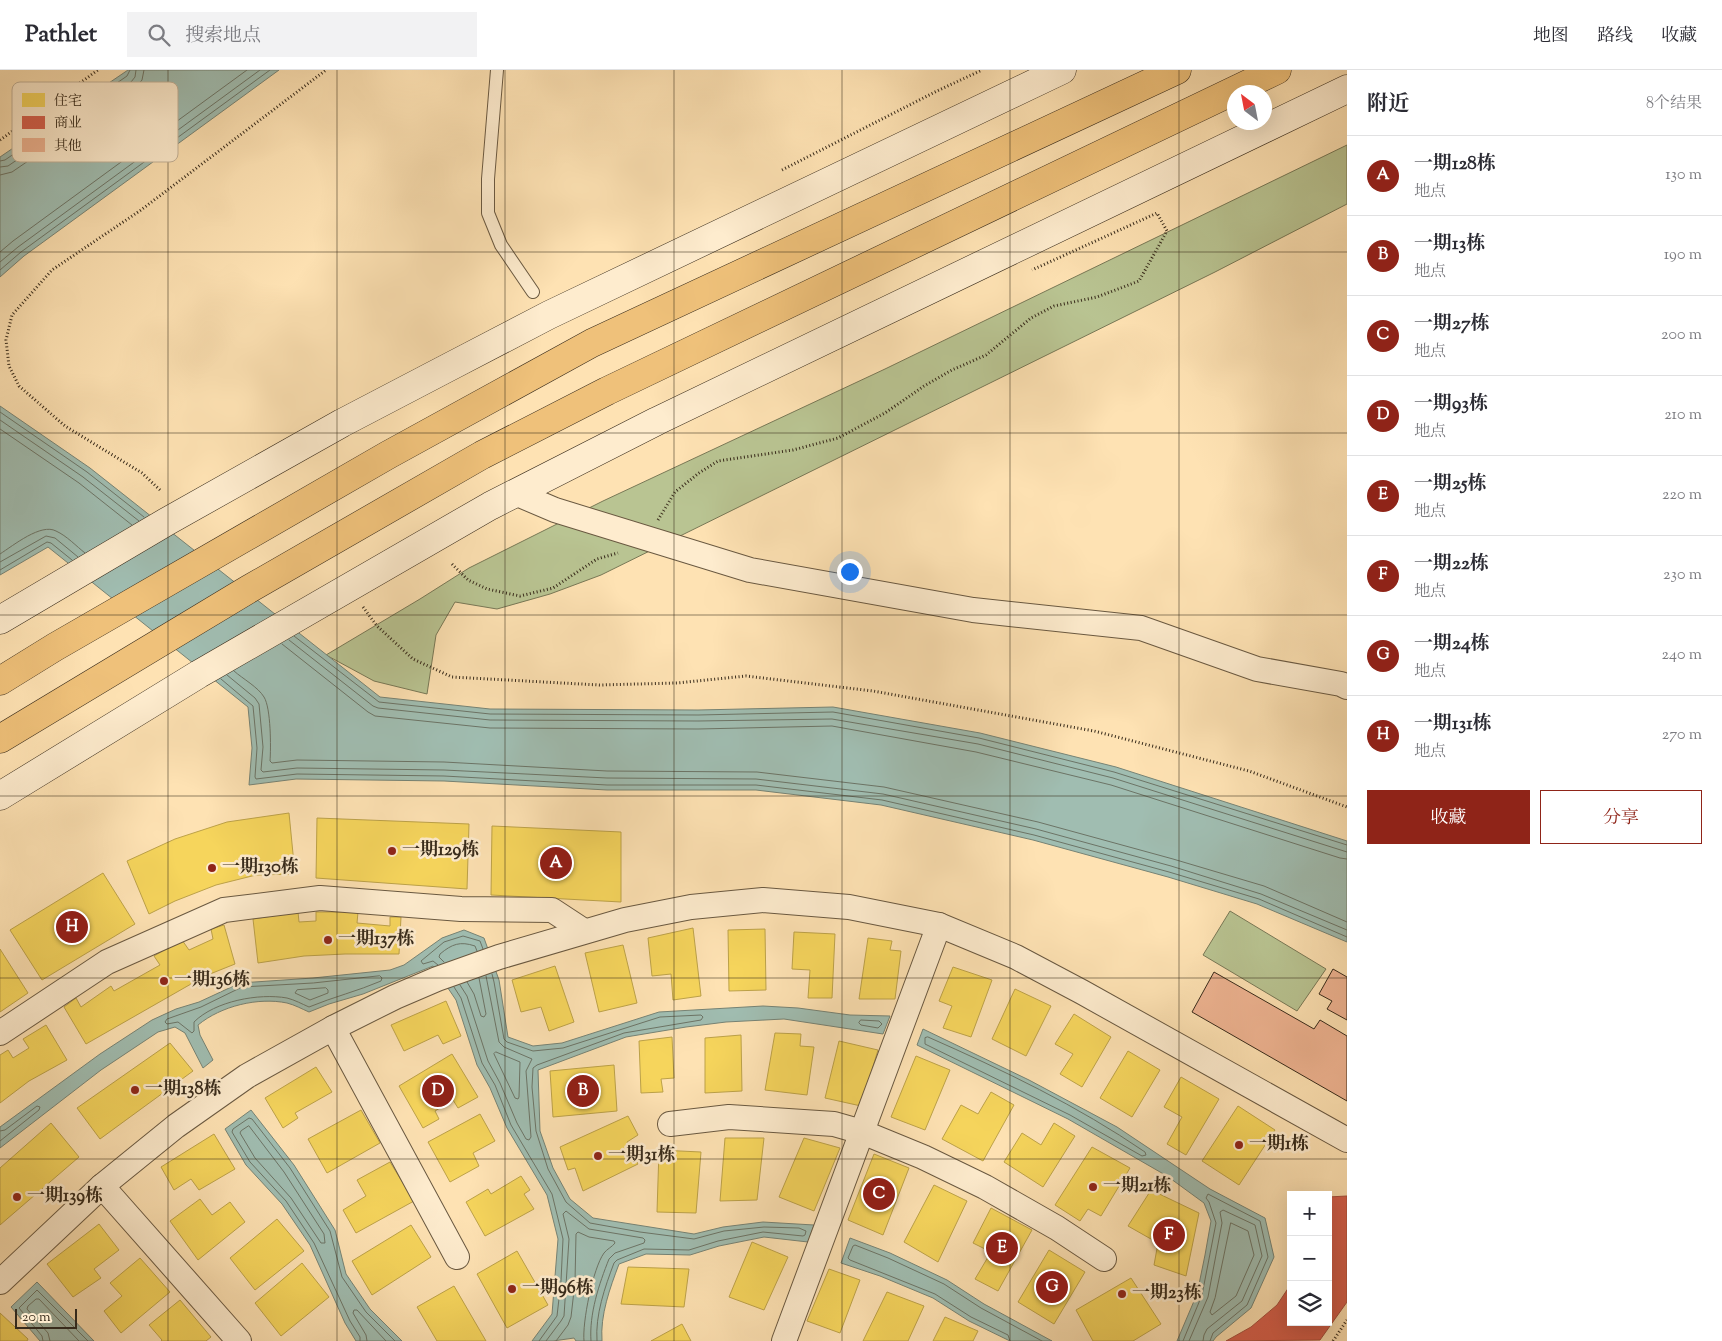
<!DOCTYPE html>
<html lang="zh">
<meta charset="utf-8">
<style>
:root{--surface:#fff;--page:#f2f2f3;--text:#2b2b33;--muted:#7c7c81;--line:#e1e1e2;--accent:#8f2418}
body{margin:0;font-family:"Sorts Mill Goudy","Noto Serif SC",serif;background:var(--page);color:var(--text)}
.controls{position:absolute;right:15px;bottom:15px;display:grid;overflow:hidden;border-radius:0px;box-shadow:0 5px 20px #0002}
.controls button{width:45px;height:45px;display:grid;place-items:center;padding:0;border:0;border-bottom:1px solid var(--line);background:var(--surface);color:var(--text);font:25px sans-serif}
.compass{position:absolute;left:1227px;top:15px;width:45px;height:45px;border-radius:50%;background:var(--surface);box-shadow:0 5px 20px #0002;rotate:328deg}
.scale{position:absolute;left:15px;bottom:12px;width:62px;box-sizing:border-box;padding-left:5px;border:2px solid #382b1b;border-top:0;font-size:14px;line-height:18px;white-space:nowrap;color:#382b1b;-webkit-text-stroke:4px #feecce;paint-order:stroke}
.you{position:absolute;left:849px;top:501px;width:18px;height:18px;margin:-12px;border:4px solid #fff;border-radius:50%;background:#1a73e8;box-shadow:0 0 0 8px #1a73e833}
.badge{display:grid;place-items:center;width:32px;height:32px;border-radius:50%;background:var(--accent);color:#fff;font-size:16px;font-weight:700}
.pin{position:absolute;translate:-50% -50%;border:2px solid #fff;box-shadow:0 1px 5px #0006}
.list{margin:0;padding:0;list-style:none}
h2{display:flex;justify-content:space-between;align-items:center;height:65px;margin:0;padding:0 20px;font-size:21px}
h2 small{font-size:16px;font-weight:400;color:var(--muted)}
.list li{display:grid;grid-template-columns:32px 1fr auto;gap:15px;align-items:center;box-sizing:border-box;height:80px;padding:0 20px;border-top:1px solid var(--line)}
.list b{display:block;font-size:19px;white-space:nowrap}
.list p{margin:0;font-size:16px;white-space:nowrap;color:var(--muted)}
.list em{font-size:16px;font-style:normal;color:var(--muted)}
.actions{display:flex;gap:10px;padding:15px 20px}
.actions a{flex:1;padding:11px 0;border:1px solid var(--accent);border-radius:0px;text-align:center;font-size:18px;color:var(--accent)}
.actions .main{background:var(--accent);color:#fff}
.icon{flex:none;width:28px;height:28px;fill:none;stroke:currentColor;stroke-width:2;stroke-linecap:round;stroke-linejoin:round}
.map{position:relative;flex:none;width:1347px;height:1271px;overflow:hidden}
header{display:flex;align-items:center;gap:30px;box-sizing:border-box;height:70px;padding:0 25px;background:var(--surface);border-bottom:1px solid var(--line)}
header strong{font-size:24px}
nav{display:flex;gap:28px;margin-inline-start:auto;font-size:18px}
.search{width:350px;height:45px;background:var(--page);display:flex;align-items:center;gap:12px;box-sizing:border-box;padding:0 18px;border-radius:0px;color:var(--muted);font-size:19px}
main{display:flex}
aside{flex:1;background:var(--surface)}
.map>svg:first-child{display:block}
.green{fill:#b9c492;stroke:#787856}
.water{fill:#a0bdb1;stroke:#768375}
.homes{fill:#f6d55c;stroke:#bda248}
.shops{fill:#d6604d;stroke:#a7503e}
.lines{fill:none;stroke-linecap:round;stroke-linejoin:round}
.shore{stroke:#6c7466;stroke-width:1}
.building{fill:#efb492;stroke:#382b1b}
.service-casing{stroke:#6a5941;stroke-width:14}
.minor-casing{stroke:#6a5941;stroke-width:26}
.secondary-casing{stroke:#382b1b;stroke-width:29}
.trunk-casing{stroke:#382b1b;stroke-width:29}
.path{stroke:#382b1b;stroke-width:3;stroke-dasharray:1 2.5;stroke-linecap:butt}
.service{stroke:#feecce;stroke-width:12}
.minor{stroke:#feecce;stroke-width:24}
.secondary{stroke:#feecce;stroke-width:28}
.trunk{stroke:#efc17a;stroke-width:28}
.grid{fill:none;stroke:#382b1b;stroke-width:1;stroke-opacity:0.55}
.poi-dot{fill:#8f2418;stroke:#feecce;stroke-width:2}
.labels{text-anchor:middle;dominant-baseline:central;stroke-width:5;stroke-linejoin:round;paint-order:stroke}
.poi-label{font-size:18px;font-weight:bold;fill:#382b1b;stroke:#feecce;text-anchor:start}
.key{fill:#feecce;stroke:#c3b298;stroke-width:1}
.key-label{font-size:14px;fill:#382b1b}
</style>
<header>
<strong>Pathlet</strong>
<div class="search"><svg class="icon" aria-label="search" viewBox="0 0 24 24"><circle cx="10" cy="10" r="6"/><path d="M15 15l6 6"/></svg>搜索地点</div>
<nav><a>地图</a><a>路线</a><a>收藏</a></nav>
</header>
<main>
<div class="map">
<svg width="1347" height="1271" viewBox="0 0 1347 1271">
<rect width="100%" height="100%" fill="#fee2b3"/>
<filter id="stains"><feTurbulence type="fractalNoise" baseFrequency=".004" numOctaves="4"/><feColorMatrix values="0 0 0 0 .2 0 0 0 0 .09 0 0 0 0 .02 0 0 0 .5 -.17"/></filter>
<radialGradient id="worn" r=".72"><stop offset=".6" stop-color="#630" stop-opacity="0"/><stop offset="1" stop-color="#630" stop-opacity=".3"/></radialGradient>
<g class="green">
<path d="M1347,75v59l-132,68 -614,303 -51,19 -53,15 -42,-7 -19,33 -9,59 -53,-13 -48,-26 94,-56 49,-31 134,-67 282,-132z"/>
<path d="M1230,841l96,58 -29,42 -94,-56z"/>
</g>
<g class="water">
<path d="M128,0h151l-255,186 -24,21v-120z"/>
<path d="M0,336l90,62 290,229 110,12 208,1 135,-3 147,26 136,34 231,74v101l-90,-38 -89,-27 -135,-37 -152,-35 -125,-15h-149l-163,-9 -148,-2 -47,6 3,-37 -4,-41 -200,-160 -48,28z"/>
<path d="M464,860l20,8 15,42 9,57 25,9 29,-3 97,-31 104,-6 35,2 52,7 40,1 -7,18 -99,-15 -58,3 -40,5 -60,10 -88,33 2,61 13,37 17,31 23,19 101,16 29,-7 40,-5 51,3 -6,17 -44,-5 -45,9 -29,9 -44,-1 -27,10c-9,24 -19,51 -17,77h-26l-2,-3 -21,3h-21l20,-27 6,-75 -11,-44 -40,-67 -17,-40 -13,-23 -21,-65 -23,-34 -70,28 -34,10 -20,8c-7,-3 -14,-7 -22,-9 -29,-6 -66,3 -89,22l2,10 13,25 -10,8 -18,-35 -10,-6 -17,5 -57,38 -101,78v-21l100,-73 52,-34 24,-11 23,-7 41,-19 73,-5 77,-8 14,-5 38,-27z"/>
<path d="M923,959l106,51 88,47 93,62 55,29 9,39 -23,51 -35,29 -3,4h-36l20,-47 8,-39 6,-34 -7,-18 -37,-27 -99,-57 -151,-74z"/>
<path d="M251,1040l43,55 41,65 11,44 24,35 32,32h-46l-11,-18 -35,-78 -28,-41 -36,-39 -21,-36z"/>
<path d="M850,1168l40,15 57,27 37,24 68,37h-42l-41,-20 -36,-23 -53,-22 -39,-13z"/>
<path d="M37,1212l57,59h-54l-29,-34z"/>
</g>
<g class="homes">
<path d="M289,743l6,61 -39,1 -40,10 -41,16 -26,13 -22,-53 48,-22 52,-17z"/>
<path d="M317,748l152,6 -2,65 -151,-11z"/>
<path d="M492,756l129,6v70l-130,-7z"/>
<path d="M103,803l32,51 -93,56 -32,-50z"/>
<path d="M298,842l1,10 17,-1v-9h42l-1,11 33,3v-9h11l-2,37h-54l-41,2 -46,7 -5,-44z"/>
<path d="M224,855l11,39 -30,12 -119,68 -22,-37 12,-9 5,9 30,-21 3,5 46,-26 -6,-9 28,-16 7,10 24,-11 -2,-10z"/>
<path d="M693,858l8,68 -28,4 -2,-26 -19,2 -4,-38z"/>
<path d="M765,859l1,61 -37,1 -1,-61z"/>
<path d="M794,862l41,2 -3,64h-24l2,-28 -18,-1z"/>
<path d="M868,868l24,3 -2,9 11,1 -6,48h-36z"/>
<path d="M623,875l14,58 -38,9 -14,-59z"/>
<path d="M0,879l28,44 -28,19z"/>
<path d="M555,896l19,56 -25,9 -8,-24 -20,5 -9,-32z"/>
<path d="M953,897l39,13 -21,57 -28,-9 9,-22 -13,-5z"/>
<path d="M1015,919l36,17 -25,50 -34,-17z"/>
<path d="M446,931l15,35 -18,8 -5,-9 -34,16 -13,-26z"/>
<path d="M1074,944l37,23 -29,50 -22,-13 13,-20 -18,-10z"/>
<path d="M46,955l21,35 -38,21 -29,22v-48l8,-5 5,8 16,-10 -6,-9z"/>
<path d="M775,963l26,1 -1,12 14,1 -7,48 -42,-5z"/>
<path d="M741,965l1,56 -37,2v-55z"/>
<path d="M672,967l2,41 -13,1 2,13 -22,1 -2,-52z"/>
<path d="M839,971l39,9 -17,56 -36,-8z"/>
<path d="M170,973l23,28 -93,68 -23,-31z"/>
<path d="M1128,981l32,19 -28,47 -32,-19z"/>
<path d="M452,984l26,43 -20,11 -5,-8 -18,11 4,8 -16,9 -24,-42z"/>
<path d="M916,986l34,14 -25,60 -34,-13z"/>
<path d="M614,995l3,46 -64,6 -3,-46z"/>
<path d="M316,997l16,25 -37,21 3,5 -15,10 -18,-30z"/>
<path d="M1181,1007l38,22 -33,56 -19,-11 15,-27 -18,-10z"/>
<path d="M991,1022l23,13 -31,56 -41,-22 19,-34 17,9z"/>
<path d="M1238,1036l37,24 -36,55 -37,-24z"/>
<path d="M361,1040l19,33 -53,30 -19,-34z"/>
<path d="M480,1044l15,27 -22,12 6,13 -29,16 -22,-40z"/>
<path d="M628,1046l10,19 -11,7 11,22 -55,27 -8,-23 -7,2 -8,-23z"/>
<path d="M51,1053l28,34 -79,68v-57z"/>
<path d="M1054,1053l21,13 -32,51 -39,-25 18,-29 19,12z"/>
<path d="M214,1064l21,35 -36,21 -8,-11 -17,11 -13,-23z"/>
<path d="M725,1068h39l-7,62 -37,1z"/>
<path d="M804,1068l36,10 -26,63 -35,-14z"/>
<path d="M1092,1077l38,21 -29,48 -13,-7 -8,12 -25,-16z"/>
<path d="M659,1080l42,2 -5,61 -39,-1z"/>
<path d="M874,1084l35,14 -26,67 -35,-15z"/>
<path d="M390,1092l24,39 -58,32 -13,-23 23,-14 -9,-16z"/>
<path d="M521,1106l9,14 -6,4 10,15 -49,27 -19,-34 22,-13 3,5z"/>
<path d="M934,1115l33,16 -29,61 -34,-20z"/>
<path d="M1151,1120l48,23 -13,63 -32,-11 4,-22 -30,-17z"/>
<path d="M200,1129l12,16 18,-13 15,20 -47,38 -28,-39z"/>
<path d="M991,1138l41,22 -34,61 -23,-12 16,-27 -18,-9z"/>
<path d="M277,1149l27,32 -49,39 -25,-32z"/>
<path d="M99,1154l20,26 -25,19 7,9 -28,19 -26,-33z"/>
<path d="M411,1155l20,32 -59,38 -20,-34z"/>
<path d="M752,1172l36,15 -24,53 -35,-13z"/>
<path d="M1049,1180l36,22 -31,52 -36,-22z"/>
<path d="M517,1181l31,54 -41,23 -30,-54z"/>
<path d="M140,1188l30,34 -49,41 -17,-22 18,-15 -12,-13z"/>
<path d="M302,1193l27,34 -48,39 -26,-33z"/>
<path d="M628,1197l61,2 -5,38 -63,-3z"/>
<path d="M829,1199l31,11 -20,53 -33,-12z"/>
<path d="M1131,1208l30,46 -28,17h-40l-17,-31z"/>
<path d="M454,1216l32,55h-49l-20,-34z"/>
<path d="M887,1222l37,14 -16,35h-45z"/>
<path d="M180,1230l31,37 -5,4h-45l1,-1 -13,-15z"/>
<path d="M0,1243l28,26 -1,2h-27z"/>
<path d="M945,1247l33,14 -5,10h-40z"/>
<path d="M682,1254l9,17h-40z"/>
</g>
<path class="shops" d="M1347,1126v106l-27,38 -94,1 25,-14 26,-22 14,-21v38h37v-125z"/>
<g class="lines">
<g class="shore">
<path d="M0,91l5,-1 122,-84 3,-6"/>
<path d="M0,97l8,-1 123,-84 4,-5 1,-7"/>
<path d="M0,105l12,-3 124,-85 6,-7 2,-10"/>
<path d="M0,182l13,-11 234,-171"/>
<path d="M0,192l18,-15 242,-177"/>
<path d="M0,200l21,-18 249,-182"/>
<path d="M0,342l87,60 57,45"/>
<path d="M0,350l83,57 56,44"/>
<path d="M0,359l79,54 53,42"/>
<path d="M0,484c14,-9 41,-31 56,-23 11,5 20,15 29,22"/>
<path d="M0,492l46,-26 9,2 23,19"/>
<path d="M0,500l47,-28 4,1 21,17"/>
<path d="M294,566l85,66 111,12 208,1 135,-3 146,26 135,34 233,73"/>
<path d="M289,570l84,66 5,2 112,12 208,1 134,-2 146,25 135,34 234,74"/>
<path d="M282,574l86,68 7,4 115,12 208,1 134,-3 144,26 135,33 229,73 7,1"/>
<path d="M234,601c9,8 24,16 30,26 7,11 7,51 6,64l2,2 25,-3 147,2 163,9 150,1 127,15 154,35 135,37 91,27 83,36"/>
<path d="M227,605l28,23 4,6 4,43 -2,23 2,2 34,-4 147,2 163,8 149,1 127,15 153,35 135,37 90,28 86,36"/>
<path d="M221,609l32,27 4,42 -2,29 1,2 41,-5 147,2 163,9h149l126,15 152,35 135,37 90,27 88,38"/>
<path d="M444,892l-5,-5 1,-3c12,-10 20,-13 35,-8l2,5"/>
<path d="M438,895l-5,-4 -10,3 -2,-3 23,-19 19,-6 17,5 3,8"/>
<path d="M492,904l2,8 10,57 3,3 26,9 30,-3 97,-31 41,-2 2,2 -2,3 -77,13 -87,32 -4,3 -1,19 4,44 12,38 18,33 24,21 50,9 54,7 30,-8 40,-4 35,1 7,3 -1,4 -2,1 -40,-4 -45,9 -29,9 -45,-1 -27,11 -3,3c-9,24 -19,52 -17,78"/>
<path d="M380,906l2,2 -1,3c-23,10 -48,16 -72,26 -7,-3 -14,-7 -22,-9 -28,-5 -72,3 -93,24v9l-2,2 -14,-11 -11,2 -2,-2 2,-3 34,-12 41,-20 71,-4z"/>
<path d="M467,912l7,12 7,22 3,1 2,-3 -7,-36"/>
<path d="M460,915l7,11 21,65 12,22 17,40 9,16 3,1 2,-3 -5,-66 6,-12 -28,-12 -5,-5 -13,-66"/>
<path d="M454,917l7,11 21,65 13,22 16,40 41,69 11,45 -2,42 -4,35 -18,25"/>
<path d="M326,918l2,2v3l-18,7 -15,-7 2,-3z"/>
<path d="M861,950l18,1 3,3 -4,4 -17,-3 -2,-2z"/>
<path d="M928,967c75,33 150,69 217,115l1,3 -4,1 -72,-41 -145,-71v-6z"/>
<path d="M496,982l24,10 -1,35 -1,2 -3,-1 -21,-44z"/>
<path d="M249,1056l35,46 40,62 1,9h-4l-30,-45 -36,-40 -15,-25 1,-2z"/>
<path d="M0,1061l5,-1 32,-24 3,1 -1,3 -39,31"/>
<path d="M1231,1153l17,8 6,24 -18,41 -24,19 -2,-3 5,-14z"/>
<path d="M43,1271l-1,-5 -23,-28 18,-18 51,51"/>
<path d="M50,1271l-2,-8 -21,-24 1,-3 8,-7h3l40,42"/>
<path d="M360,1271v-4l-10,-16 -36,-78 -28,-42 -36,-39 -18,-30 1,-3 16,-11 3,1 38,49 40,63 12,46 24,35 29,29"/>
<path d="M367,1271l-1,-6 -13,-22 1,-3h3l29,31"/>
<path d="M546,1271l15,-20 3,-5 5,-77 -6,-25 3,-3 23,18 54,9 2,2 -1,3 -29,10 -6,6c-10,25 -20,55 -18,82"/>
<path d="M556,1271l12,-16 3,-8 4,-35 1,-48 2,-2 11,5 25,4 1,2c-3,4 -8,6 -11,10 -11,15 -22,70 -20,88"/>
<path d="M1010,1271l-2,-6 -37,-18 -36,-23 -85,-34 -2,-2 5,-12 2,-1 33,13 56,26 37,24 61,33"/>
<path d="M1183,1271l19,-46 14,-72 -7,-21 -3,-4 2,-4 52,27 8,36 -21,48 -34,28 -3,8"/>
<path d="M1189,1271l19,-44 14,-74 -2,-11 3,-2 32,15 7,31 -20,45 -35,28 -3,6 -1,6"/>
</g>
</g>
<g class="building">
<path d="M1333,899l14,8v43l-20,-11 5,-8 -13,-7z"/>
<path d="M1214,902l100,57 6,-9 27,16v65l-155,-89z"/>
</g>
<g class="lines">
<g class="service-casing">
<path id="service" d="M497,0l-9,109v34l13,32 32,47"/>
</g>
<g class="minor-casing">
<g id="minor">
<path d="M515,423l40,17 195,60 223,40 168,18 116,41 84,15 6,3"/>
<path d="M333,958l124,229"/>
<path d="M0,963l107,-71 117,-52 96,-12 141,11 91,1 32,21"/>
<path d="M670,1054l59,-7 105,7 28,8 61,25 62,30 72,41 47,31"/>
<path d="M102,1116l137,155"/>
<path d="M0,1212l102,-96 74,-60 71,-50 86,-48 62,-31 42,-18 62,-22 126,-37 66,-13 72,-7 86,7 90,18 77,32 66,35 265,148"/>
<path d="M784,1271l155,-416"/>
</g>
</g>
<g class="secondary-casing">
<g id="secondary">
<path d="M0,550l166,-98 176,-99 111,-58 96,-50 513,-245"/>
<path d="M0,726l199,-122 291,-168 167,-85 690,-332"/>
</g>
</g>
<g class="trunk-casing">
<g id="trunk">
<path d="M0,611l55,-34 333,-192 204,-112 585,-273"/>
<path d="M0,669l249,-150 233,-134 125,-64 670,-321"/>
</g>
</g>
<g class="path">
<path d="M0,70l98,-70"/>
<path d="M782,100l155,-79 45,-21"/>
<path d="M160,420l-18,-17 -77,-47 -46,-40 -10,-20 -3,-26 6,-25 40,-45 89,-60 185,-140"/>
<path d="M658,450l17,-28 24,-19 19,-12 75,-11 45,-12 47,-25 39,-27 28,-16 34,-15 45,-37 23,-12 43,-9 42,-16 28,-50 -10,-18 -125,57"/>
<path d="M452,494l16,16 19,9 33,7 33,-8 44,-29 21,-6"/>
<path d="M363,537l14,19 36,33 39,18 147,8 78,-2 69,-7 127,15 221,40 155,40 98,36"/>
<path d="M1333,1271l14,-21"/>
</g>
<use href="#service" class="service"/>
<use href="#minor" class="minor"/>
<use href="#secondary" class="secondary"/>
<use href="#trunk" class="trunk"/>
</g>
<path class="grid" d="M168,0v1271M337,0v1271M505,0v1271M674,0v1271M842,0v1271M1010,0v1271M1179,0v1271M0,182h1347M0,363h1347M0,545h1347M0,726h1347M0,908h1347M0,1089h1347"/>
<g class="poi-dot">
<circle cx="392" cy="781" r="5"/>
<circle cx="212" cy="798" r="5"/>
<circle cx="328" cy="870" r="5"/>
<circle cx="164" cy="911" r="5"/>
<circle cx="135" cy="1020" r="5"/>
<circle cx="1239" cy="1075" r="5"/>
<circle cx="598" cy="1086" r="5"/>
<circle cx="1093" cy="1117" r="5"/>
<circle cx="17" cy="1127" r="5"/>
<circle cx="512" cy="1219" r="5"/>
<circle cx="1122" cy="1224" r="5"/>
</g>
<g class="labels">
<g class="poi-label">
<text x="402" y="781">一期129栋</text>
<text x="222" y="798">一期130栋</text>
<text x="338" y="870">一期137栋</text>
<text x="174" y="911">一期136栋</text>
<text x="145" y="1020">一期138栋</text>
<text x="1249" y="1075">一期1栋</text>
<text x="608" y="1086">一期31栋</text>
<text x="1103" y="1117">一期21栋</text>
<text x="27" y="1127">一期139栋</text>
<text x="522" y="1219">一期96栋</text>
<text x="1132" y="1224">一期23栋</text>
</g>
</g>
<rect x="12" y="12" width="166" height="80" rx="8" class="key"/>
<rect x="22" y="23" width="23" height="14" fill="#f6d55c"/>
<rect x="22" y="46" width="23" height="13" fill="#d6604d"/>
<rect x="22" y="68" width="23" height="14" fill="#efb492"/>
<g class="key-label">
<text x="54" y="35">住宅</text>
<text x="54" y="57">商业</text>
<text x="54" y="80">其他</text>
</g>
<rect width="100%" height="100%" filter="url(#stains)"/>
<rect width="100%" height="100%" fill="url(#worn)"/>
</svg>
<div class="controls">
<button>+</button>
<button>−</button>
<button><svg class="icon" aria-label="layers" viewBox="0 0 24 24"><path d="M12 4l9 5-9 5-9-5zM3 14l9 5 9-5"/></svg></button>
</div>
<svg class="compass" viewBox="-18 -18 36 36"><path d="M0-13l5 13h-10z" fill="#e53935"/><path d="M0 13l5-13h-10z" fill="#7c7c81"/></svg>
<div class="scale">20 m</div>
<div class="you"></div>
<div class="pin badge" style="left:556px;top:793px">A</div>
<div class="pin badge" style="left:583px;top:1021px">B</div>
<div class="pin badge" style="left:879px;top:1124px">C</div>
<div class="pin badge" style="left:438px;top:1021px">D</div>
<div class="pin badge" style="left:1002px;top:1178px">E</div>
<div class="pin badge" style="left:1169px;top:1165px">F</div>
<div class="pin badge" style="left:1052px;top:1217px">G</div>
<div class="pin badge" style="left:72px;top:857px">H</div>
</div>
<aside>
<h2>附近<small>8个结果</small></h2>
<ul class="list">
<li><span class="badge">A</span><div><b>一期128栋</b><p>地点</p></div><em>130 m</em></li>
<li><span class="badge">B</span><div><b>一期13栋</b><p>地点</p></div><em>190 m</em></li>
<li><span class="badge">C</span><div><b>一期27栋</b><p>地点</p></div><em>200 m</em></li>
<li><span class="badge">D</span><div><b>一期93栋</b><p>地点</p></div><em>210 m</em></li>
<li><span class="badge">E</span><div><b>一期25栋</b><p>地点</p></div><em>220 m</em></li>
<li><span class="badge">F</span><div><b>一期22栋</b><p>地点</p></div><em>230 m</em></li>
<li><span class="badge">G</span><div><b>一期24栋</b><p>地点</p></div><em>240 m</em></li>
<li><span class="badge">H</span><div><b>一期131栋</b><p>地点</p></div><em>270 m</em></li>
</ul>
<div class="actions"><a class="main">收藏</a><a>分享</a></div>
</aside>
</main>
